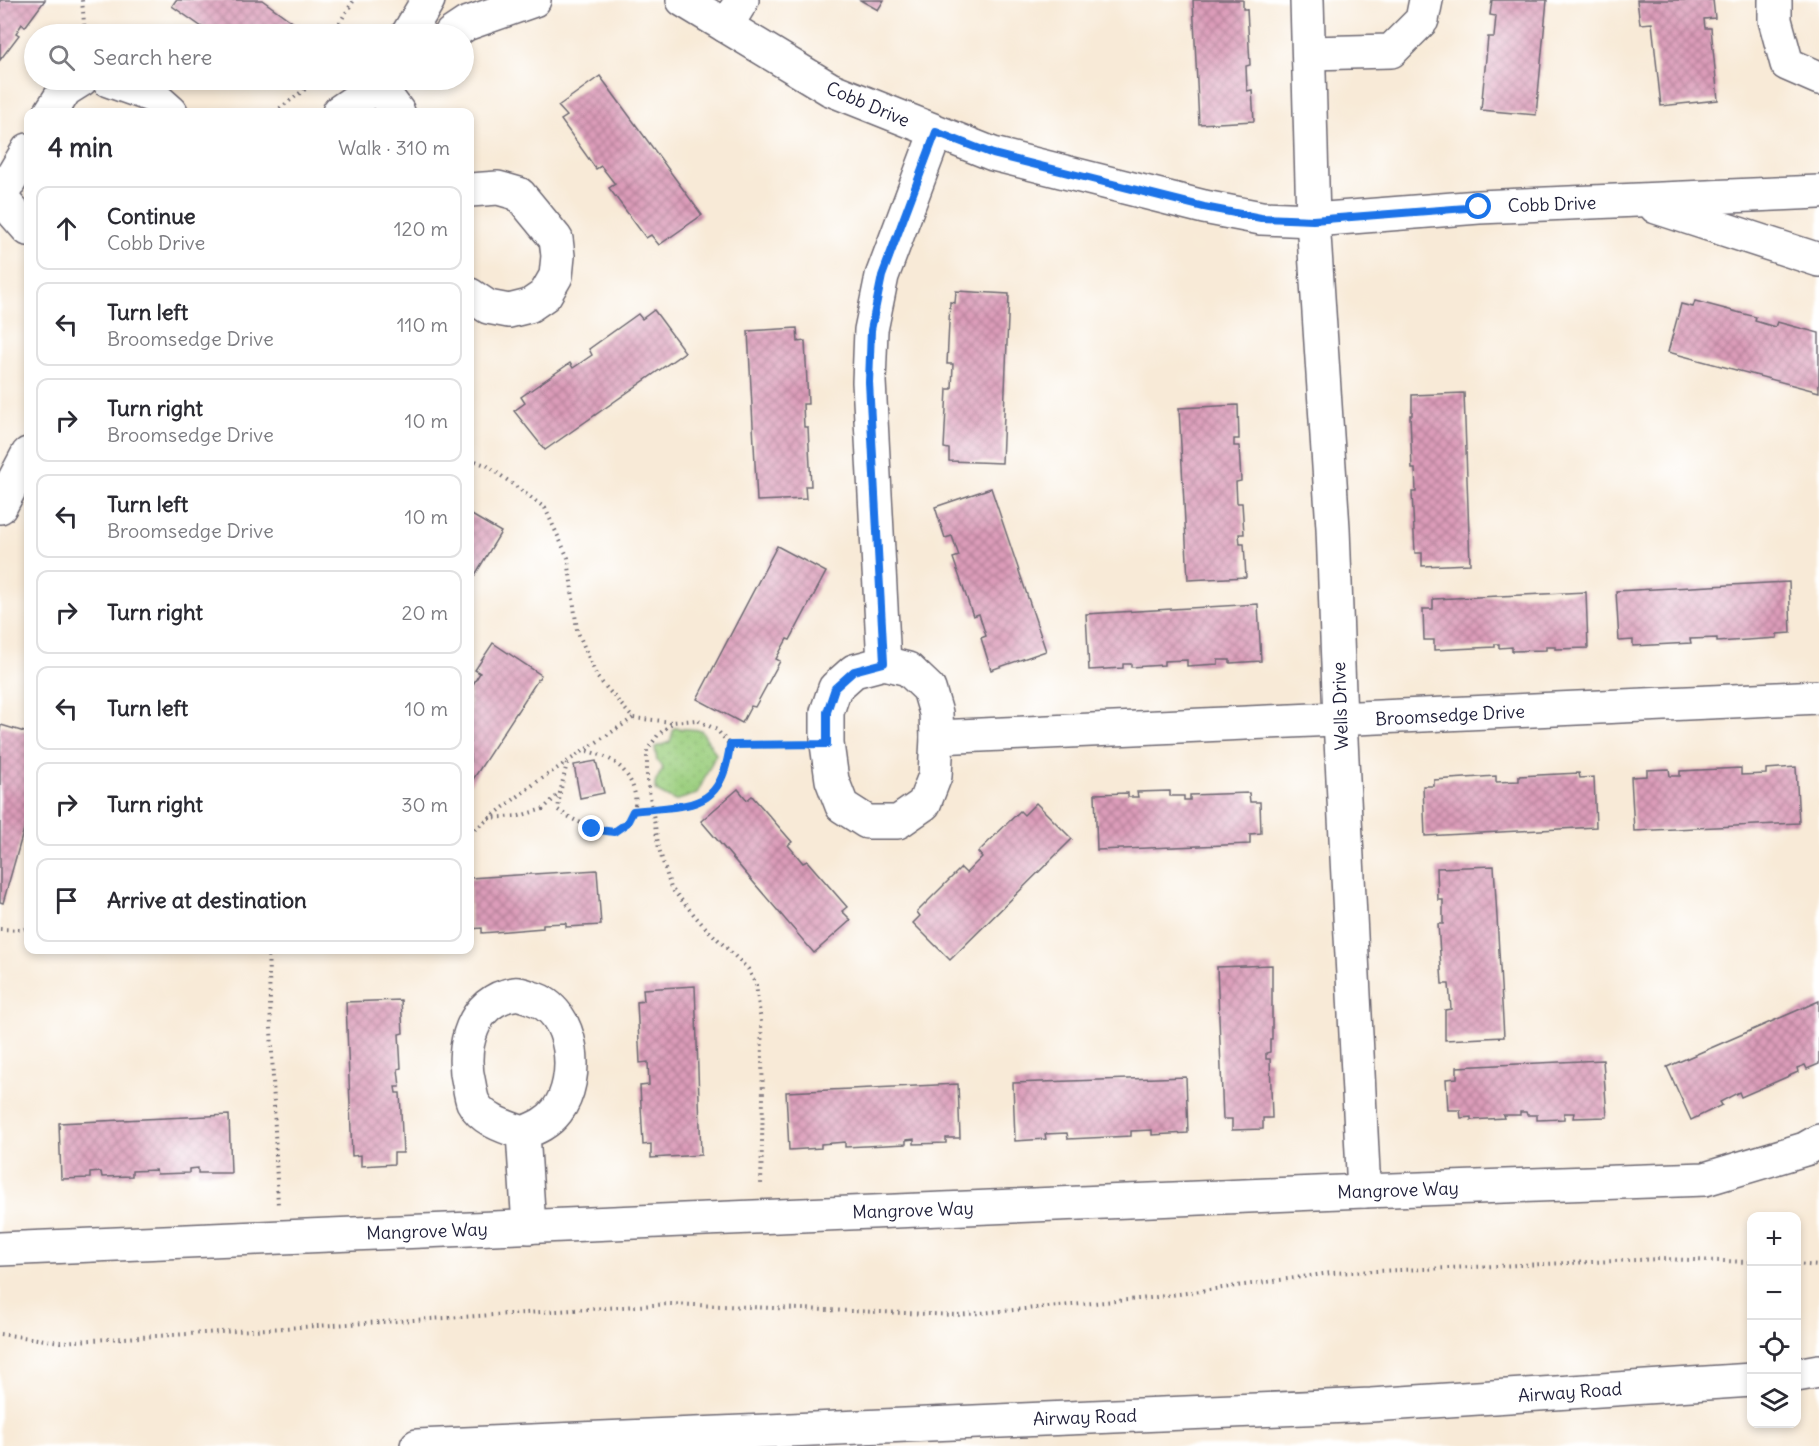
<!DOCTYPE html>
<meta charset="utf-8">
<style>
:root{--surface:#fff;--page:#f7f7f7;--text:#2b2b33;--muted:#7c7c81;--line:#e1e1e2}
body{margin:0;font-family:Delius,sans-serif;background:var(--page);color:var(--text)}
.controls{position:absolute;right:18px;bottom:18px;display:grid;overflow:hidden;border-radius:12px;box-shadow:0 3px 9px #0003}
.controls button{width:54px;height:54px;display:grid;place-items:center;padding:0;border:0;border-bottom:2px solid var(--line);background:var(--surface);color:var(--text);font:30px sans-serif}
.stop{position:absolute;width:18px;height:18px;margin:-14px;border:4px solid #1a73e8;border-radius:50%;background:#fff}
.stop.end{background:#1a73e8;border-color:#fff;box-shadow:0 2px 6px #0008}
.list{margin:0;padding:0;list-style:none}
h2{display:flex;justify-content:space-between;align-items:center;height:78px;margin:0;padding:0 24px;font-size:26px}
h2 small{font-size:20px;font-weight:400;color:var(--muted)}
.list li{display:grid;grid-template-columns:39px 1fr auto;gap:18px;align-items:center;box-sizing:border-box;height:84px;margin:0 12px 12px;padding:0 12px;border:2px solid var(--line);border-radius:12px}
.list b{display:block;font-size:22px;white-space:nowrap}
.list p{margin:0;font-size:20px;white-space:nowrap;color:var(--muted)}
.list em{font-size:20px;font-style:normal;color:var(--muted)}
.icon{flex:none;width:33px;height:33px;fill:none;stroke:currentColor;stroke-width:2;stroke-linecap:round;stroke-linejoin:round}
.map{position:relative;flex:none;width:1819px;height:1446px;overflow:hidden}
.search{position:absolute;background:var(--surface);box-shadow:0 3px 9px #0003;left:24px;top:24px;width:450px;height:66px;display:flex;align-items:center;gap:15px;box-sizing:border-box;padding:0 21px;border-radius:33px;color:var(--muted);font-size:22px}
.panel{position:absolute;background:var(--surface);box-shadow:0 3px 9px #0003;left:24px;top:108px;width:450px;height:846px;border-radius:12px}
.map>svg:first-child{display:block}
.park{fill:url(#park-dots);stroke:#5f785d;stroke-width:1.5}
.building{fill:url(#building-cross-hatch)}
.lines{fill:none;stroke-linecap:round;stroke-linejoin:round}
.minor-casing{stroke:#6d6872;stroke-width:36}
.major-casing{stroke:#6d6872;stroke-width:36}
.path{stroke:#6d6872;stroke-width:4;stroke-dasharray:1.5 4.5;stroke-linecap:butt}
.minor{stroke:#fff;stroke-width:33}
.major{stroke:#fff;stroke-width:33}
.route{stroke:#1a73e8;stroke-width:8}
.labels{text-anchor:middle;dominant-baseline:central;stroke-width:5;stroke-linejoin:round;paint-order:stroke}
.street-label{font-size:18px;fill:#22223b;stroke:#fff}
</style>
<div class="map">
<svg width="1819" height="1446" viewBox="0 0 1819 1446">
<defs>
<pattern id="park-dots" width="8" height="8" patternUnits="userSpaceOnUse" patternTransform="scale(1.5)"><rect width="8" height="8" fill="#9ccf7f"/><path d="M2 2h.1M6 6h.1" fill="none" stroke="#86b16f" stroke-width="1.8" stroke-linecap="round"/></pattern>
<pattern id="building-cross-hatch" width="8" height="8" patternUnits="userSpaceOnUse" patternTransform="scale(1.5)"><rect width="8" height="8" fill="#dc9cb9"/><path d="M0 0l8 8M0 8l8-8" fill="none" stroke="#b27f98"/></pattern>
</defs>
<rect width="100%" height="100%" fill="#fff"/>
<filter id="ink" filterUnits="userSpaceOnUse"><feTurbulence type="fractalNoise" baseFrequency=".0167" numOctaves="2"/><feDisplacementMap in="SourceGraphic" scale="12" xChannelSelector="R" yChannelSelector="G"/><feConvolveMatrix kernelMatrix="1 2 1 2 8 2 1 2 1" color-interpolation-filters="sRGB"/></filter>
<filter id="wash" filterUnits="userSpaceOnUse"><feTurbulence type="fractalNoise" baseFrequency=".008" numOctaves="4" result="noise"/><feDisplacementMap in="SourceGraphic" scale="24" xChannelSelector="R" yChannelSelector="G"/><feGaussianBlur stdDeviation="1.35" result="paint"/><feColorMatrix in="noise" values="0 0 0 0 0 0 0 0 0 0 0 0 0 0 0 0 0 1.4 0 .05"/><feComposite in="paint" operator="in"/></filter>
<g filter="url(#wash)">
<rect width="100%" height="100%" fill="#f8ead7"/>
<path class="park" d="M674,728l27,2 15,24 -19,40 -22,7 -19,-10 -1,-8 8,-15 -6,-7 -2,-14 15,-5z"/>
<g id="blocks">
<g class="building">
<path d="M0,0h45l-20,27 -3,-3 -6,9 3,2 -19,25z"/>
<path d="M176,0h86l40,29 -4,5h-86l-40,-28z"/>
<path d="M860,0h24l-6,10z"/>
<path d="M1193,0h50v9h4l3,56 -4,1 1,25 5,-1 2,31 -55,3z"/>
<path d="M1492,0h55l-11,115 -55,-5 7,-73h6l2,-21 -6,-1z"/>
<path d="M1637,0h76l2,18 -11,1 1,9h6l7,72 -57,6 -9,-83 -12,1z"/>
<path d="M600,76l102,139 -43,30 -8,-10 -5,3 -37,-50 6,-4 -14,-18 -5,3 -35,-49 6,-4 -9,-10z"/>
<path d="M956,291l53,3 -7,169 -53,-2v-12l-5,-1 3,-59h5l1,-25h-6l3,-62 5,1z"/>
<path d="M1695,301l61,16 -1,4 20,6 2,-5 42,11v59l-151,-40 13,-48 12,3z"/>
<path d="M654,310l31,42 -140,98 -31,-39 11,-8 -4,-6 49,-34 3,5 19,-13 -3,-6 49,-35 4,5z"/>
<path d="M797,328l1,14 7,-1 3,63h-5l1,23h4l3,59h-6l1,13 -49,2 -9,-170z"/>
<path d="M1464,393l6,171 -48,2v-13h-7l-3,-61h4l-1,-23h-3l-2,-54h2v-20z"/>
<path d="M1238,405l1,34h-5v7h5l2,35 -5,1 1,21h5l2,31h-5l1,10h4l2,33 -58,3 -9,-172z"/>
<path d="M991,488l55,163 -55,19 -10,-32 5,-2 -7,-22 -6,2 -20,-58 6,-2 -7,-20 -7,2 -10,-31z"/>
<path d="M470,514l31,18 -26,43 -5,-3z"/>
<path d="M777,546l49,26 -36,68 -3,-1 -11,20 4,2 -25,46 -4,-1 -9,17 -45,-24z"/>
<path d="M1789,582l2,51 -14,1v4l-60,4v-4l-27,1 1,4 -58,3v-6l-14,1 -3,-50z"/>
<path d="M1586,592l2,56 -33,1v-3h-9v4l-34,1v-4l-13,1v-4h-4v3l-61,3v-10h-10l-1,-31h10v-10z"/>
<path d="M1258,604l3,57 -31,2v-3h-12v4l-31,2v-6l-23,1v4l-33,2v-3h-8v4l-34,2 -3,-56z"/>
<path d="M493,643l48,32 -71,109v-95l10,-16 -5,-3z"/>
<path d="M1,725l27,8v82l-25,88 -3,-1v-172z"/>
<path d="M596,761l8,32 -24,5 -6,-33z"/>
<path d="M1796,767l3,56 -165,8 -3,-54 16,-1v-6l22,-1 1,7h10v-5l61,-3v7l25,-1v-5z"/>
<path d="M1579,773l1,5 14,-1 2,50 -171,9 -2,-50h11v-6l62,-4v6l23,-1v-5z"/>
<path d="M738,789l9,11 5,-4 40,46 -4,3 15,18 4,-2 40,46 -5,4 9,9 -37,33 -113,-132z"/>
<path d="M1170,791v5h14v4h6v-5l59,-2 1,9h10l1,31 -11,1v10l-153,6 -2,-56 33,-1v4h10l-1,-5z"/>
<path d="M1036,803l36,36 -122,121 -37,-37 7,-7 -3,-4 44,-44 5,5 16,-16 -4,-5 42,-41 4,4z"/>
<path d="M1494,866l10,171 -59,3v-30l6,-1 -2,-25h-7l-4,-60h5v-24h-5l-1,-32z"/>
<path d="M597,870l4,55 -35,2v-4l-23,1v4l-61,5v-5l-12,1v-51z"/>
<path d="M1272,965v74h-2v13l-4,1v6h4l2,59h-9v11l-31,1v-11h-9l-6,-152z"/>
<path d="M695,986l6,169 -50,3v-14l-8,1 -3,-59 9,-1 -1,-23 -8,1 -3,-61 7,-1 -1,-12z"/>
<path d="M401,1000l2,33 -4,1 2,34 -3,1 2,18h-5l1,6h4l3,60h-9v11l-33,2v-11l-9,1 -6,-154z"/>
<path d="M1819,1001v63l-12,5 -2,-4 -8,3 1,4 -57,25 -2,-5 -19,10 2,3 -31,15 -24,-53z"/>
<path d="M1603,1060l4,57 -34,1 1,-5h-10v6l-27,1v-5h-10l-1,-3h-6v3h-17l1,3 -33,2v-3l-10,1 -1,-8h-12l-2,-31 11,-1v-11z"/>
<path d="M1186,1077l2,56 -36,2v-5l-21,1v5l-63,3 -1,-6 -22,1 1,5 -31,2 -2,-58z"/>
<path d="M958,1084l2,54h-14v5l-32,1v-5l-8,1v4l-61,3v-5l-24,2v4l-32,2 -3,-58z"/>
<path d="M229,1115l2,58h-33v-5l-9,1v4l-32,1 -1,-4 -24,1v5l-30,1 -1,-5 -11,1v5l-29,1 -2,-56z"/>
</g>
</g>
</g>
<g filter="url(#ink)">
<use href="#blocks" fill-opacity="0" stroke="#6d6872" stroke-width="1.5"/>
<g class="lines">
<g class="minor-casing">
<g id="minor">
<path d="M683,0l147,89 163,65 211,53 57,11 52,2 166,-13 340,-15"/>
<path d="M1307,0l6,220 20,308 7,192 24,471"/>
<path d="M1775,0v20l12,44 32,14"/>
<path d="M726,26l16,-26"/>
<path d="M408,34l20,-34"/>
<path d="M451,34l15,-10 68,-24"/>
<path d="M1309,53l82,-2 31,-31 4,-20"/>
<path d="M108,80l45,16 18,16"/>
<path d="M381,80l-3,5 20,27"/>
<path d="M51,112l14,-22 16,-10"/>
<path d="M339,112l47,-32"/>
<path d="M28,150l-28,47 28,32"/>
<path d="M470,190l28,-2 21,6 37,45 2,17 -2,20 -11,19 -16,11 -20,5 -21,-4 -18,-12"/>
<path d="M1656,207l163,53"/>
<path d="M0,507l28,-53"/>
<path d="M884,663l-15,-281 2,-52 11,-54 54,-144"/>
<path d="M884,663l24,6 21,20 7,24 1,24 -2,39 -11,28 -26,18h-31l-25,-16 -10,-26 -5,-36v-32l8,-24 19,-17z"/>
<path d="M937,737l882,-40"/>
<path d="M523,1133c-18,-6 -41,-13 -50,-31 -2,-5 -3,-12 -4,-18 -9,-36 3,-84 45,-90 6,-1 12,2 18,4 43,12 49,82 25,113 -9,12 -21,17 -34,22l6,94"/>
<path d="M0,1249l1364,-58 341,-12 100,-30 14,-8"/>
</g>
</g>
<g class="major-casing">
<g id="major">
<path d="M1796,1375l23,-4"/>
<path d="M417,1446l954,-41 381,-25"/>
</g>
</g>
<g class="path">
<path d="M82,0l3,34"/>
<path d="M335,34l5,-12 14,-22"/>
<path d="M275,112l29,-22 7,-10"/>
<path d="M470,459l18,7 57,42 23,50 9,72 20,47 36,41 40,4"/>
<path d="M730,745l65,-1"/>
<path d="M567,763l-7,30 -2,17c19,13 33,18 56,22 3,-3 8,-5 11,-8 21,-19 7,-52 -14,-64 -8,-5 -18,-7 -27,-10"/>
<path d="M633,811c27,-3 68,1 85,-25 9,-11 10,-28 12,-41l-13,-15 -20,-10 -24,2 -15,13 -11,15v29l12,70 12,39 31,36 46,45 8,16 5,37 2,75 -2,89"/>
<path d="M489,818l30,-2 24,-7 17,-16"/>
<path d="M470,833l68,-52 95,-63"/>
<path d="M0,929l21,1 7,-2"/>
<path d="M268,950l10,257"/>
<path d="M1796,1264l23,2"/>
<path d="M0,1334l60,8 610,-38 287,11 193,-17 181,-25 330,-14 91,3"/>
</g>
<use href="#minor" class="minor"/>
<use href="#major" class="major"/>
</g>
</g>
<g class="lines" filter="url(#ink)">
<path class="route" d="M592,829l22,3 13,-9 6,-12c57,-7 88,2 97,-66l97,-1v-32l8,-24 19,-17 30,-8 -15,-281 2,-52 11,-54 54,-144 57,22 211,53 57,11 52,2 166,-13"/>
</g>
<g class="labels">
<g class="street-label">
<text transform="translate(868 104) rotate(23)">Cobb Drive</text>
<text transform="translate(1552 204) rotate(-2)">Cobb Drive</text>
<text transform="translate(1340 706) rotate(-92)">Wells Drive</text>
<text transform="translate(1450 715) rotate(-3)">Broomsedge Drive</text>
<text transform="translate(1398 1190) rotate(-2)">Mangrove Way</text>
<text transform="translate(913 1210) rotate(-2)">Mangrove Way</text>
<text transform="translate(427 1231) rotate(-2)">Mangrove Way</text>
<text transform="translate(1570 1392) rotate(-4)">Airway Road</text>
<text transform="translate(1085 1417) rotate(-2)">Airway Road</text>
</g>
</g>
</svg>
<div class="controls">
<button>+</button>
<button>−</button>
<button><svg class="icon" aria-label="locate" viewBox="0 0 24 24"><circle cx="12" cy="12" r="6"/><path d="M12 2v4M12 18v4M2 12h4M18 12h4"/></svg></button>
<button><svg class="icon" aria-label="layers" viewBox="0 0 24 24"><path d="M12 4l9 5-9 5-9-5zM3 14l9 5 9-5"/></svg></button>
</div>
<div class="stop" style="left:1479px;top:207px"></div>
<div class="stop end" style="left:592px;top:829px"></div>
<div class="search"><svg class="icon" aria-label="search" viewBox="0 0 24 24"><circle cx="10" cy="10" r="6"/><path d="M15 15l6 6"/></svg>Search here</div>
<section class="panel">
<h2>4 min<small>Walk · 310 m</small></h2>
<ul class="list">
<li><svg class="icon" aria-label="ahead" viewBox="0 0 24 24"><path d="M12 20V5M6 11l6-6 6 6"/></svg><div><b>Continue</b><p>Cobb Drive</p></div><em>120 m</em></li>
<li><svg class="icon" aria-label="left" viewBox="0 0 24 24"><path d="M17 20v-9H6M10 6l-5 5 5 5"/></svg><div><b>Turn left</b><p>Broomsedge Drive</p></div><em>110 m</em></li>
<li><svg class="icon" aria-label="right" viewBox="0 0 24 24"><path d="M7 20v-9h11M14 6l5 5-5 5"/></svg><div><b>Turn right</b><p>Broomsedge Drive</p></div><em>10 m</em></li>
<li><svg class="icon" aria-label="left" viewBox="0 0 24 24"><path d="M17 20v-9H6M10 6l-5 5 5 5"/></svg><div><b>Turn left</b><p>Broomsedge Drive</p></div><em>10 m</em></li>
<li><svg class="icon" aria-label="right" viewBox="0 0 24 24"><path d="M7 20v-9h11M14 6l5 5-5 5"/></svg><div><b>Turn right</b></div><em>20 m</em></li>
<li><svg class="icon" aria-label="left" viewBox="0 0 24 24"><path d="M17 20v-9H6M10 6l-5 5 5 5"/></svg><div><b>Turn left</b></div><em>10 m</em></li>
<li><svg class="icon" aria-label="right" viewBox="0 0 24 24"><path d="M7 20v-9h11M14 6l5 5-5 5"/></svg><div><b>Turn right</b></div><em>30 m</em></li>
<li><svg class="icon" aria-label="arrive" viewBox="0 0 24 24"><path d="M6 21V4h12l-3 4 3 4H6"/></svg><div><b>Arrive at destination</b></div></li>
</ul>
</section>
</div>
